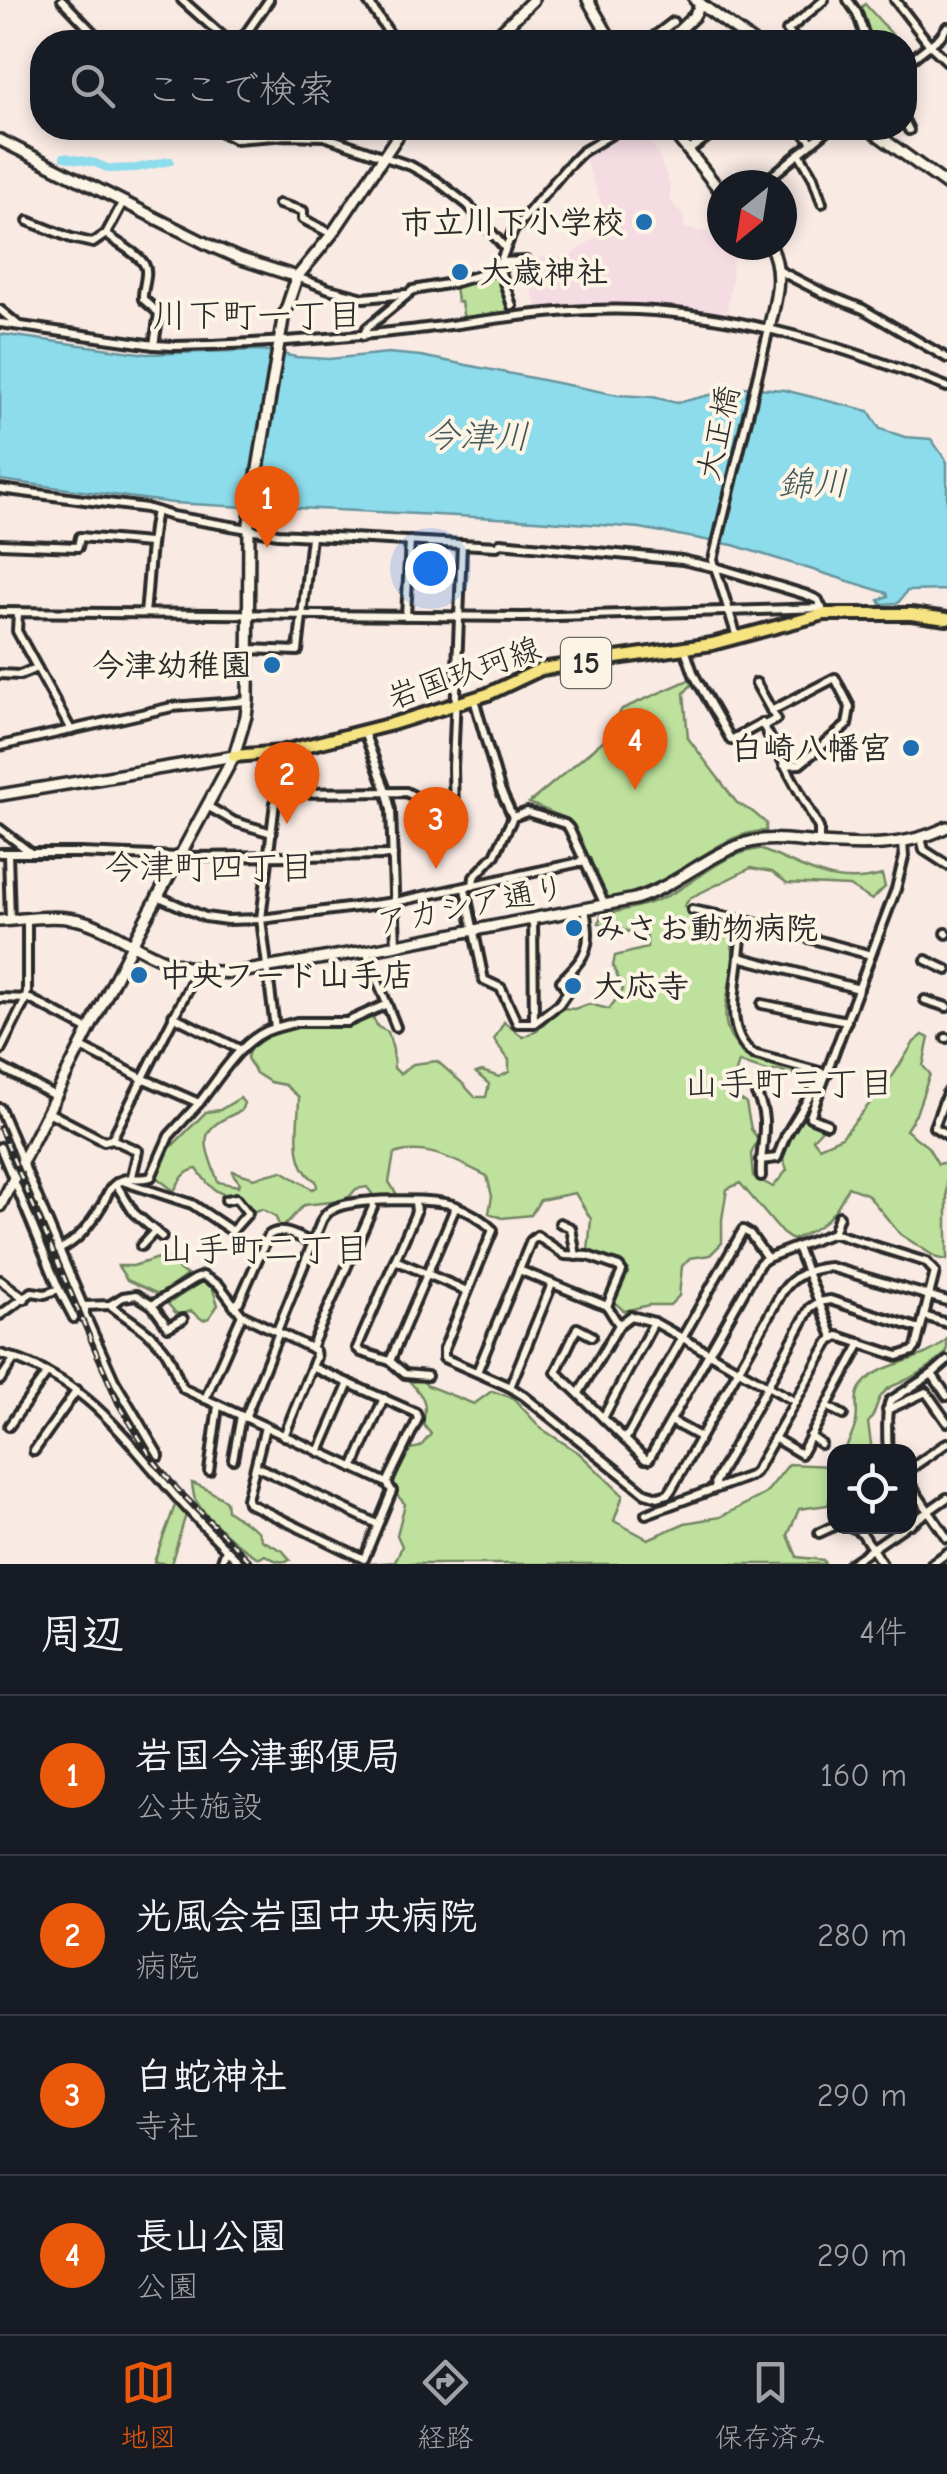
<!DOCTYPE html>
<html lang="ja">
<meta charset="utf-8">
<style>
:root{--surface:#171b24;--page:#242831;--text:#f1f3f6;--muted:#9ea1a6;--line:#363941;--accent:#ea580c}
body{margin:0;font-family:"Comic Neue","Klee One",sans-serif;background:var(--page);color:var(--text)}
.controls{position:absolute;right:30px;bottom:30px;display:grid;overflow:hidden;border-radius:20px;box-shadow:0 5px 15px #0003}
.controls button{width:90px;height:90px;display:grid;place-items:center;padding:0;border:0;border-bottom:2px solid var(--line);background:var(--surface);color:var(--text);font:50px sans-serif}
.compass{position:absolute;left:707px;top:170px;width:90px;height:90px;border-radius:50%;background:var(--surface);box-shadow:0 5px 15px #0003;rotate:210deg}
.you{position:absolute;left:430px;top:568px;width:35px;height:35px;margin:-25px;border:8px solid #fff;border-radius:50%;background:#1a73e8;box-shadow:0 0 0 15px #1a73e833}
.badge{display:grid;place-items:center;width:65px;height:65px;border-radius:50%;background:var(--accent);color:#fff;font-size:32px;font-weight:700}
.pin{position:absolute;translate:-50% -82px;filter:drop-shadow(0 2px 5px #0008)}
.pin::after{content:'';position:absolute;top:52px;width:35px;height:30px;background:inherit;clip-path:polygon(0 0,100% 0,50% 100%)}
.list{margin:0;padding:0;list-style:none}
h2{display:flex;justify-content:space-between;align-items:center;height:130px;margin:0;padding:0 40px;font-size:42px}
h2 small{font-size:32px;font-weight:400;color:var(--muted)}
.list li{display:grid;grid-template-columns:65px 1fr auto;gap:30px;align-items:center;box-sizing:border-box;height:160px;padding:0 40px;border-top:2px solid var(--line)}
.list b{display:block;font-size:38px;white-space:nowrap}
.list p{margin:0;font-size:32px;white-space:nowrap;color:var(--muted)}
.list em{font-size:32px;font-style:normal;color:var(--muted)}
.icon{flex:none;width:55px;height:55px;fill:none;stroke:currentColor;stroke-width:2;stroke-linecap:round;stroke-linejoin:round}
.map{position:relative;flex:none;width:947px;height:1564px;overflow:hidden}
.search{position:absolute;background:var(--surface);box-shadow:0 5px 15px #0003;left:30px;right:30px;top:30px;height:110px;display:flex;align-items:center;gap:25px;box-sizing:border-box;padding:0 35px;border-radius:40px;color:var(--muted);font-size:38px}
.sheet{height:770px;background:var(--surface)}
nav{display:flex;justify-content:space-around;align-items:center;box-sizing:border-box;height:140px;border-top:2px solid var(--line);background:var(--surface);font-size:28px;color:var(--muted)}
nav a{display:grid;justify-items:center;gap:5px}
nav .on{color:var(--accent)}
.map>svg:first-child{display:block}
.built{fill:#f5dce3}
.green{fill:#bee29d;stroke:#748664;stroke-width:2.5}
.water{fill:#8ddceb;stroke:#66959e;stroke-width:2.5}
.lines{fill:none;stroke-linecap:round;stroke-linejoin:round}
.canal{stroke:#8ddceb;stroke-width:8}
.minor-casing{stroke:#2b2b2b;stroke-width:14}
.tertiary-casing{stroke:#2b2b2b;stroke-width:16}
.secondary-casing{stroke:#2b2b2b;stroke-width:16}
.primary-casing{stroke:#2b2b2b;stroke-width:18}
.minor{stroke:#fcf5e5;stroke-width:6}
.tertiary{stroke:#fcf5e5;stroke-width:9}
.secondary{stroke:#fcf5e5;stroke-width:9}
.primary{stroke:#f6e381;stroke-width:10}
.rail-casing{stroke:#2b2b2b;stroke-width:6}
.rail{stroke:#fcf5e5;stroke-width:2.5;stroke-dasharray:8;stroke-linecap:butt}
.poi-dot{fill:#1f6fb2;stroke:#fcf5e5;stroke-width:4}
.labels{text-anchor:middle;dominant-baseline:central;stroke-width:8;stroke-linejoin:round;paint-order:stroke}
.shield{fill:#fcf5e5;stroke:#6a6863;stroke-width:2.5}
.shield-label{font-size:30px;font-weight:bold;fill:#2b2b2b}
.poi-label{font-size:32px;font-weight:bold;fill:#2b2b2b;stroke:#fcf5e5;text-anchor:start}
.street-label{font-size:32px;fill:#2b2b2b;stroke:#fcf5e5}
.neighbourhood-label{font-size:35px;fill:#2b2b2b;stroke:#fcf5e5}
.water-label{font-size:35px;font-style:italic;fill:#44575b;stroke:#fcf5e5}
</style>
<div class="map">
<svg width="947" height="1564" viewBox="0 0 947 1564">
<rect width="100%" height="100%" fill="#f9eae4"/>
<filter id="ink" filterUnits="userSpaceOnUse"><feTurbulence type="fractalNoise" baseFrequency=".01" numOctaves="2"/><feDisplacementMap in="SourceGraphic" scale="20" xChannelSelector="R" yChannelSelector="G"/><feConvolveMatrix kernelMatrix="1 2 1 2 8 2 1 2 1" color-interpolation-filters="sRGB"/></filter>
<g filter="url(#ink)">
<path class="built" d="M627,128h13l17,23 13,35v14l14,17v11l36,6 2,11h12l-2,35 -6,37 -83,-11 -106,1 -15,-47 11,-3 34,1 37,-26 1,-18 -21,-59z"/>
<g class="green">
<path d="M865,4l33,37 -27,1 -12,-33z"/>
<path d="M498,273l13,40 -47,7 -3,-18h-4l-2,-17z"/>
<path d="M691,679l3,3 -10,11 4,45 49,65 16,9 13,11v8c-40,1 -68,31 -101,49 -17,9 -36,13 -54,19l-6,-4 -34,-72 -6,-5 -36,-15 75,-63 18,-31z"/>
<path d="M759,849c46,17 72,40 123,26l3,12 -13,13 -23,-14 -62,-3 -15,-11 -21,-4 -61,30 -6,8c12,15 33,13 44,30 18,28 -18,75 6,106 4,4 6,10 10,13 10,6 46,12 60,19l-3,4 -22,-8 -9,2 -31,-10 -5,16 -5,4 2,11 15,10 5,26 7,10 -7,15 2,22 20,11 14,-17 -5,-14 20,-39 21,11 -10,11 6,8 23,-10 52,-63 20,-32 9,-7 6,3 -6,28 7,8 -14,40 -10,16 22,17 10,17 9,-2v98l-10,-2 -37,-24 -33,-40 -19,-7c-14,30 -25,40 -56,53l-10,-7 -42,-50 -13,6 -5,30v24l-12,12 -20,3 -8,8 -3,30 -9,9h-21l-25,6 -12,-11 16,-27 -7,-12 -33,-9 3,-33 -16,-26 -35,7 -9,15 -29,3 -13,-5 3,-17 -5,-20c-29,-14 -61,-33 -93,-22l-5,28 7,11 -6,3h-16l-7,-9 -11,2 -6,7 -10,5 -36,4 -23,24 -6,-13 -13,-7 -11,3 -12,-18c-22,4 -30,-8 -42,-25 -14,2 -17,12 -23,22l-18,-14 11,-26 39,-39 14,-2 20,-12 4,5 -3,8c-47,19 -37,30 -23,71l20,4 2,-3 -7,-9v-3l21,7 28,-7 30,18 5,-2 -1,-6c-27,-15 -17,-58 -17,-84l-14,-12 -15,-3 -14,-9 -9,-15c8,-37 63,-32 93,-34 12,-1 21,-6 33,-6l5,9 10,5 5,18 1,18 6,6 13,-10 24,-3 24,21 14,15h11l3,-13 -13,-11 6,-2 17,6 10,-5v-12l-15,-20 10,-18 19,15 14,-7 23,-22 14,1 15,-5 20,5 14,-19 -10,-24 2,-10 32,-8v-11l-48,-14 2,-8c22,-5 47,-9 68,-20 33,-17 51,-40 90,-46z"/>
<path d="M161,1257l9,1 7,10 10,7 -27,20 -33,-15 -9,-14h15z"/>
<path d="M202,1281l10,5 6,19 -9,13 -6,2 -12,-9 -10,3 -5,-1 -8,-9z"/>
<path d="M947,1339v13c-10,10 -22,19 -35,25 -7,4 -16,7 -23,11 -16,12 -10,23 -21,35l4,28h-28c5,-9 10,-19 12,-29 3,-14 -4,-26 7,-38 18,-23 62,-21 84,-45z"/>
<path d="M422,1381l6,5 46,18 18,-13 21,7 29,31 37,24 44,42 -9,26 34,18 37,-16 35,-6 45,-23 24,-30 41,2 4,-4v19l-6,24 -29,4 -11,26 9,22 26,3 2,4h-456l26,-2 7,-16 -5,-11 8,-31 -9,-10 -3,-15 17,-30 10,-2 11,-13 -8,-10c5,-22 1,-27 -13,-42z"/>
<path d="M192,1483c8,2 27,13 34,18l1,9 31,21 4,9 21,11 7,9c-10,4 -16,0 -25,-5l-5,3c-16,-6 -57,-43 -65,-59 -2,-5 -2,-10 -3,-16z"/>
<path d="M177,1500l10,11 -16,53 -17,-2z"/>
</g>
<path class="water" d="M0,334l147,20 116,-4 33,7 33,2 59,-6 33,3 197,39 35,2 24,6 66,-16 41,3 85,21 11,18 25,8 26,2 16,23v128l-40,1 -9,12 -17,1 -2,-4 9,-4 -1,-3 -154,-48 -93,-17 -105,-8 -257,-13 -31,-7 -3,7 -71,-4 -173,-23z"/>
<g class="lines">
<path class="canal" d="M64,157l31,6 15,6 26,-1 34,-7"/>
<g class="minor-casing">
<g id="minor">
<path d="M62,0l40,42"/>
<path d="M182,0l47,42"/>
<path d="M367,0l28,42"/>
<path d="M848,0l9,13 10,29"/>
<path d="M895,0l34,44 18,17"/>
<path d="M240,42l29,-42"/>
<path d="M647,42l26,-20"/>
<path d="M798,42l-11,-11 37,-31"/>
<path d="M904,65l36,-28 7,-10"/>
<path d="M904,120l5,10"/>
<path d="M214,128l21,11 52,-4 37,1 87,30 25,14 32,25 37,43"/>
<path d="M433,128l5,6"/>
<path d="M800,128l12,14"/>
<path d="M688,151l32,-23"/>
<path d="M799,153l14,24 9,26"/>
<path d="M761,185l69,-57"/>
<path d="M279,204l24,7v8l29,15"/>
<path d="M28,221l43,17 22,5 13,-9 17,-32"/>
<path d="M106,234c9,8 35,21 39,32 4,8 -3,23 -2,33l16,14 -5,32"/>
<path d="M500,262l26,-1"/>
<path d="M499,267l13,39"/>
<path d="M778,270l45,23 40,16 84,49"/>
<path d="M297,277l32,12 35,9 42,-4"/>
<path d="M0,310l17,14"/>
<path d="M0,323l154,22 20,1c79,-2 157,-7 236,-16 76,-9 150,-23 227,-20 108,5 211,38 310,77"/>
<path d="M363,336l4,-8 46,-38 39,-7 45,-13 16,-39 53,-63 16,-16 40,-24"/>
<path d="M0,489l146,19 26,8 106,18 219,12 3,-3 182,17 40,9 85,26 11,5 6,14"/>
<path d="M0,544l78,3 2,-10 69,6"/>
<path d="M0,612l524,5 298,-9"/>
<path d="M18,613l-1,18 54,99"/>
<path d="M145,613c4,-35 4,-68 11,-102"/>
<path d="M406,616l4,-75"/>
<path d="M737,637l-24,-77 56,-232"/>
<path d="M248,649l50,2 13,-114"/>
<path d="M685,649l9,26 37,65 31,-17 57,105v15"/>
<path d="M0,674l20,1 17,-7"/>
<path d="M756,683l20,36 -13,7"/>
<path d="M474,699l26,90 13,28"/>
<path d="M771,711l64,-33 15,29 -3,18 -47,39 -16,1"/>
<path d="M364,732l23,61 4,17 5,135"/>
<path d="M0,746l172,-39 76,-6"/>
<path d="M278,793l128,-1 48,25 -1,-50 9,-223"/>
<path d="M207,806l28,16 37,11"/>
<path d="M0,829l31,24"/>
<path d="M921,838l3,12 23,15"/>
<path d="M0,853h80l99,4 214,-2"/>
<path d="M8,853l2,67"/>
<path d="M473,886l1,-9 21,-22 18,-38 14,-5 38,12 4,4 36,77"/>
<path d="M465,889l19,91 17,8 16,35h17l25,-19 9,-13 -7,-10c27,-27 31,-34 24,-72"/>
<path d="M157,896l48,21 22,3 34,-1 134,-17 190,-41"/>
<path d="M692,910l51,10 128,35"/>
<path d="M533,918l1,104"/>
<path d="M743,920l-4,37 120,32"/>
<path d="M946,933l1,1"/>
<path d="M366,951l30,76"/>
<path d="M739,957c-3,32 -15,75 14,97l74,20"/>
<path d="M926,960l21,10"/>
<path d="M0,998l30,1 59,31"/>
<path d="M925,1000l22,7"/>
<path d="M762,1004l85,17"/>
<path d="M173,1016l68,34"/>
<path d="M275,1028l22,-6h50l40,-18"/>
<path d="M946,1038h1"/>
<path d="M81,1047l61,31 57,25c21,-26 43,-66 76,-75l-14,-109 20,-167"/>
<path d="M0,1051l24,-48 3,-11v-73"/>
<path d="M0,1067l55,29"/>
<path d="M947,1093l-13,34 13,8"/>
<path d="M756,1094c16,26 3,54 5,82"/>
<path d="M0,1108l83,198 27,-1 13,-8 13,-2 16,10 43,-26 8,-3 16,9 23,30 69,33"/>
<path d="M48,1112l56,29 8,-2 82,-162 1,-8"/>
<path d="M827,1124l-17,-7 86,-228 8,-32 -1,-15"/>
<path d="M112,1139l26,12 -6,25"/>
<path d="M0,1147l59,142 15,29"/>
<path d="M760,1160l17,-2 9,-23 37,-61"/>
<path d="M122,1181l70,23 40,27 16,-18 -12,-15 -10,2"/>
<path d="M116,1184l18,29 28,24"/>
<path d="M415,1202l1,10 -59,136 4,4 29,9 15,13 22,2"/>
<path d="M560,1223l11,5 5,28"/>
<path d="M833,1233l6,-17"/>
<path d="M141,1246l14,-15"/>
<path d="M797,1247l36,90"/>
<path d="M58,1250c20,-8 33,-27 44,-45 4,-6 6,-16 12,-20 12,-11 24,-4 37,-8l18,-41 30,-33"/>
<path d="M395,1260l72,31"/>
<path d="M519,1270l88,36 12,19"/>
<path d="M0,1280l25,19"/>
<path d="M110,1305c20,16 41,26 56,47 8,12 10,26 18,37l203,94"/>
<path d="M152,1305l16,22 15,-8"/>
<path d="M233,1305l6,-3 29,-66c13,-11 31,2 45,7"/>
<path d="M85,1307v8l29,65 45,76"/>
<path d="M0,1315l32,-23 13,2 14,-5"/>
<path d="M924,1316l23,7"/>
<path d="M277,1331l45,-111c4,-6 5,-8 11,-11 20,-11 98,-11 120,-4 14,5 29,14 40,25l-49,119v9l66,29 14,9 121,97 13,4 10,-3 3,-4 111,-198c12,-17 27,-23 48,-25l117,34"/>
<path d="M592,1336l-15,-8 -21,44 89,87h4l111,-196 7,-5 66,-25 93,29 9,10 -19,75 -3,4 -15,5 -60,-20 -9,6 -74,130 -5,4 -104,38"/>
<path d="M0,1354c76,21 113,68 162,126 24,29 52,57 79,84"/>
<path d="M390,1361l66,-155"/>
<path d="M477,1372l54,-131 6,-5 28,19 23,1 31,11 3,4 -15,35"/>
<path d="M932,1374l15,22"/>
<path d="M0,1380l15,-22"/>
<path d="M510,1387l42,-103"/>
<path d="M579,1393l40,-68 12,-9 23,6 140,79"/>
<path d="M205,1399l37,-84"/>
<path d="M827,1406l16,9"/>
<path d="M887,1410l39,-18 21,30"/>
<path d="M245,1418l34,-86"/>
<path d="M603,1418l51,-96"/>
<path d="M671,1421l29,16"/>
<path d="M9,1426l38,-53"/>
<path d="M265,1427l-18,72 1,4 116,56 28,-68 -5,-8 31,-64 -2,-6 -104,-46"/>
<path d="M284,1436l32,-79 -1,-6 -4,-3 62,-141 -1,-6"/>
<path d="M810,1436l11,8"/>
<path d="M774,1438l27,16 60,-111"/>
<path d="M625,1440l118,-210 7,4 17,24"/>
<path d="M34,1451l43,-61"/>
<path d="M319,1452l30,-69"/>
<path d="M888,1452c-1,-12 -2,-43 2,-51l42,-27 15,-13"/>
<path d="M233,1459l8,-43"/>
<path d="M256,1466l121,58"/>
<path d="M353,1468l31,-70"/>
<path d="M910,1469l37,-26"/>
<path d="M209,1471l9,-65"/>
<path d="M910,1484l37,54"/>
<path d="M716,1488l-1,-6 95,-174 9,-6 11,-2 90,29"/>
<path d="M910,1524l37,-26"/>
<path d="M850,1526l12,7 20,31"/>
<path d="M819,1533l15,-7"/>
<path d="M221,1564l5,-15"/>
<path d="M850,1564l55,-38"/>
<path d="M932,1564l15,-11"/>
</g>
</g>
<g class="tertiary-casing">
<g id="tertiary">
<path d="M588,0l24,42"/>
<path d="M695,0l58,42"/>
<path d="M490,42l43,-42"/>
<path d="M667,42l27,-26 7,-12"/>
<path d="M670,128l52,65"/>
<path d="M868,128l79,57"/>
<path d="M0,140l213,107 25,11 59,19"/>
<path d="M769,328c7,-28 15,-56 1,-83"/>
<path d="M0,795l234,-39 12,-40 2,-15 1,-178 34,-204 14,-42 35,-43 71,-106"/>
<path d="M0,921c28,-2 59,-8 86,1 26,8 47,25 71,35 24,11 50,15 77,16l132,-22 269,-52c41,-13 72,-44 111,-56 20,-6 42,-3 63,-1 46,4 95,7 138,-15"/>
</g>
</g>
<g class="secondary-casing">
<path id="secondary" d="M0,1206l137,-271 97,-179"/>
</g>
<g class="primary-casing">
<path id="primary" d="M234,756l47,-4 111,-28 96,-30 53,-25 171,-25 112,-30h87l36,5"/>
</g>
<use href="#minor" class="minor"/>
<use href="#tertiary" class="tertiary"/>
<use href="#secondary" class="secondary"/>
<use href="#primary" class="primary"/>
<g class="rail-casing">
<path id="rail" d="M0,1128l118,275 35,57 25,30 75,74"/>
</g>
<use href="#rail" class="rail"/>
</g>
</g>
<g class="poi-dot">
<circle cx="644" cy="222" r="10"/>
<circle cx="460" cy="272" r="10"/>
<circle cx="272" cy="665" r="10"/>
<circle cx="911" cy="748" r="10"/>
<circle cx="574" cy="928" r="10"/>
<circle cx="139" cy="975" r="10"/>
<circle cx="573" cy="986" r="10"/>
</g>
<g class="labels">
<rect class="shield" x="561" y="638" width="50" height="50" rx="8"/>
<g class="shield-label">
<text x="586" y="663">15</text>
</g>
<g class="poi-label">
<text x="624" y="222" text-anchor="end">市立川下小学校</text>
<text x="480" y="272">大歳神社</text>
<text x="252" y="665" text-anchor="end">今津幼稚園</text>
<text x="891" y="748" text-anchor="end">白崎八幡宮</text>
<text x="594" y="928">みさお動物病院</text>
<text x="159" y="975">中央フード山手店</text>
<text x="593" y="986">大応寺</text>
</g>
<g class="street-label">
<text transform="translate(718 433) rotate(-77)">大正橋</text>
<text transform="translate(464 673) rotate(-19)">岩国玖珂線</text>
<text transform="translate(471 905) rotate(-11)">アカシア通り</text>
</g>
<g class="neighbourhood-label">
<text x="257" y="315">川下町一丁目</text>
<text x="209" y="867">今津町四丁目</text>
<text x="789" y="1083">山手町三丁目</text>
<text x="264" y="1249">山手町二丁目</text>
</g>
<g class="water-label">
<text transform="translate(477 436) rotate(1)">今津川</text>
<text x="813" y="483">錦川</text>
</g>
</g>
</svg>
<div class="controls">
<button><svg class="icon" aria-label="locate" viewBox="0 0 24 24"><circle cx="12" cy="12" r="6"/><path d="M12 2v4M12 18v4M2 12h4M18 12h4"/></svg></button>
</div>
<svg class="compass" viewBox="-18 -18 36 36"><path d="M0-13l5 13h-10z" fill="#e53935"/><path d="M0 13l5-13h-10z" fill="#9ea1a6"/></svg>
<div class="you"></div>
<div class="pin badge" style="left:267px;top:548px">1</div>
<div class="pin badge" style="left:287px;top:824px">2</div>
<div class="pin badge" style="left:436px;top:869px">3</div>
<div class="pin badge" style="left:635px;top:790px">4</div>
<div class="search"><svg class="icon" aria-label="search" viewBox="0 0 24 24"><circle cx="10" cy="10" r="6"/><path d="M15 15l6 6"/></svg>ここで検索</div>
</div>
<section class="sheet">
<h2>周辺<small>4件</small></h2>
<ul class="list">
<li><span class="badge">1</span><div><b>岩国今津郵便局</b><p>公共施設</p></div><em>160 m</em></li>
<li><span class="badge">2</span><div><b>光風会岩国中央病院</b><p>病院</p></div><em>280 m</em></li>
<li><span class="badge">3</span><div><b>白蛇神社</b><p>寺社</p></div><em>290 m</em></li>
<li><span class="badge">4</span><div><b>長山公園</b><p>公園</p></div><em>290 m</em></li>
</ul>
</section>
<nav>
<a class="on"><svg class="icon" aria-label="map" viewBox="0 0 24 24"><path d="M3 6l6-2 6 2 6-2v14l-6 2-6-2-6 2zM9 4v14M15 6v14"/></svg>地図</a>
<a><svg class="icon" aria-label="directions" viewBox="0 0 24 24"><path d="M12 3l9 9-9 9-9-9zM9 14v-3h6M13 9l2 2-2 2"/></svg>経路</a>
<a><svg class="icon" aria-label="saved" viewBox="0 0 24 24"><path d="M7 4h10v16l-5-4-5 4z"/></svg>保存済み</a>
</nav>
